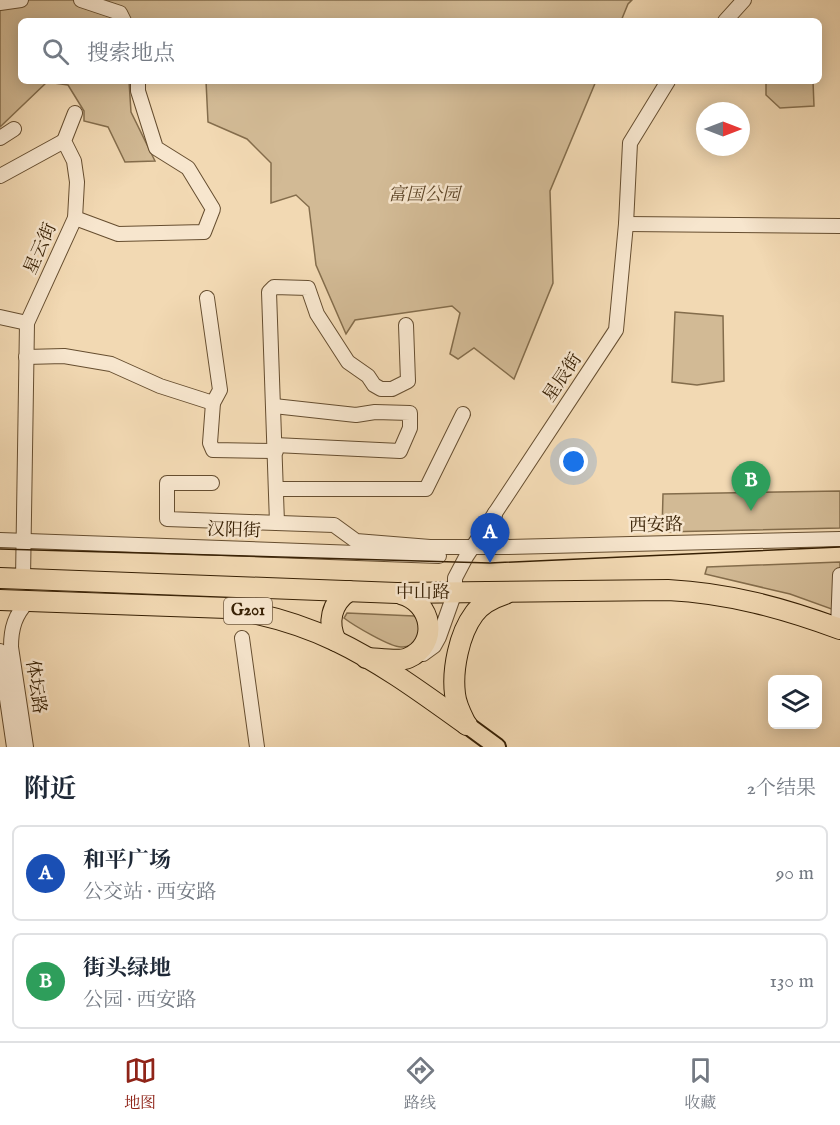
<!DOCTYPE html>
<html lang="zh">
<meta charset="utf-8">
<style>
:root{--surface:#fff;--page:#f2f2f3;--text:#1f2937;--muted:#747a83;--line:#e0e1e3;--accent:#8f2418}
body{margin:0;font-family:"IM FELL English","Noto Serif SC",serif;background:var(--page);color:var(--text)}
.controls{position:absolute;right:18px;bottom:18px;display:grid;overflow:hidden;border-radius:9px;box-shadow:0 3px 15px #0003}
.controls button{width:54px;height:54px;display:grid;place-items:center;padding:0;border:0;border-bottom:2px solid var(--line);background:var(--surface);color:var(--text);font:30px sans-serif}
.compass{position:absolute;left:696px;top:102px;width:54px;height:54px;border-radius:50%;background:var(--surface);box-shadow:0 3px 15px #0003;rotate:90deg}
.you{position:absolute;left:574px;top:462px;width:21px;height:21px;margin:-15px;border:4px solid #fff;border-radius:50%;background:#1a73e8;box-shadow:0 0 0 9px #1a73e833}
.badge{display:grid;place-items:center;width:39px;height:39px;border-radius:50%;background:var(--accent);color:#fff;font-size:20px;font-weight:700}
.pin{position:absolute;translate:-50% -50px;filter:drop-shadow(0 2px 3px #0008)}
.pin::after{content:'';position:absolute;top:32px;width:21px;height:18px;background:inherit;clip-path:polygon(0 0,100% 0,50% 100%)}
.list{margin:0;padding:0;list-style:none}
h2{display:flex;justify-content:space-between;align-items:center;height:78px;margin:0;padding:0 24px;font-size:26px}
h2 small{font-size:20px;font-weight:400;color:var(--muted)}
.list li{display:grid;grid-template-columns:39px 1fr auto;gap:18px;align-items:center;box-sizing:border-box;height:96px;margin:0 12px 12px;padding:0 12px;border:2px solid var(--line);border-radius:9px}
.list b{display:block;font-size:22px;white-space:nowrap}
.list p{margin:0;font-size:20px;white-space:nowrap;color:var(--muted)}
.list em{font-size:20px;font-style:normal;color:var(--muted)}
.icon{flex:none;width:33px;height:33px;fill:none;stroke:currentColor;stroke-width:2;stroke-linecap:round;stroke-linejoin:round}
.map{position:relative;flex:none;width:840px;height:747px;overflow:hidden}
.search{position:absolute;background:var(--surface);box-shadow:0 3px 15px #0003;left:18px;right:18px;top:18px;height:66px;display:flex;align-items:center;gap:15px;box-sizing:border-box;padding:0 21px;border-radius:9px;color:var(--muted);font-size:22px}
.sheet{height:294px;background:var(--surface)}
nav{display:flex;justify-content:space-around;align-items:center;box-sizing:border-box;height:84px;border-top:2px solid var(--line);background:var(--surface);font-size:16px;color:var(--muted)}
nav a{display:grid;justify-items:center;gap:3px}
nav .on{color:var(--accent)}
.map>svg:first-child{display:block}
.green{fill:#d2ba95;stroke:#846d4c;stroke-width:1.5}
.lines{fill:none;stroke-linecap:round;stroke-linejoin:round}
.minor-casing{stroke:#664e30;stroke-width:16}
.major-casing{stroke:#372004;stroke-width:20}
.highway-casing{stroke:#372004;stroke-width:22}
.minor{stroke:#f7e6ce;stroke-width:14}
.major{stroke:#f2d9b3;stroke-width:16}
.highway{stroke:#f2d9b3;stroke-width:20}
.tram{stroke:#372004;stroke-width:1.5}
.labels{text-anchor:middle;dominant-baseline:central;stroke-width:5;stroke-linejoin:round;paint-order:stroke}
.shield{fill:#f7e6ce;stroke:#715b41;stroke-width:1.5}
.shield-label{font-size:16px;font-weight:bold;fill:#372004}
.park-label{font-size:18px;font-style:italic;fill:#5e4628;stroke:#f7e6ce}
.street-label{font-size:18px;fill:#372004;stroke:#f7e6ce}
</style>
<div class="map">
<svg width="840" height="747" viewBox="0 0 840 747">
<rect width="100%" height="100%" fill="#f2d9b3"/>
<filter id="stains"><feTurbulence type="fractalNoise" baseFrequency=".00333" numOctaves="4"/><feColorMatrix values="0 0 0 0 .2 0 0 0 0 .09 0 0 0 0 .02 0 0 0 .5 -.17"/></filter>
<radialGradient id="worn" r=".72"><stop offset=".6" stop-color="#630" stop-opacity="0"/><stop offset="1" stop-color="#630" stop-opacity=".3"/></radialGradient>
<g class="green">
<path d="M0,0h632l-4,4 -7,17h-600v60h108l2,31 24,49 -30,1 -17,-35 -24,-6v-10l-16,-26 -21,-3 -47,45z"/>
<path d="M206,81h390l-46,110 3,92 -39,96 -40,-31 -16,11 -8,-5 10,-41 -8,-7 -97,14 -9,14 -30,-69 -7,-58 -13,-12 -25,8v-40l-24,-24 -39,-17z"/>
<path d="M766,81h47l1,25 -34,2 -14,-13z"/>
<path d="M675,312l48,4 1,65 -27,4 -25,-3z"/>
<path d="M840,491v37l-178,4 1,-38z"/>
<path d="M840,562v50l-50,-18 -85,-20 2,-7z"/>
<path d="M347,613l67,3 6,4 3,17c-7,5 -14,11 -22,10 -11,0 -48,-22 -57,-29z"/>
</g>
<g class="lines">
<g class="minor-casing">
<g id="minor">
<path d="M81,0l39,13 4,8"/>
<path d="M0,3l21,-3"/>
<path d="M725,21l19,-21"/>
<path d="M0,138l14,-9"/>
<path d="M0,176l64,-35"/>
<path d="M75,218l43,16 86,-2 9,-23 -25,-41 -32,-20 -18,-57v-10"/>
<path d="M626,224l214,2"/>
<path d="M207,298l13,92 -7,13 -3,40 3,7 63,1"/>
<path d="M0,317l27,6"/>
<path d="M26,357l38,-1 47,8 49,22 53,17"/>
<path d="M274,406l82,9 19,-3 35,1v15l-10,23 -125,-6"/>
<path d="M212,483h-45v36l167,6 22,16 74,6h77l333,-8"/>
<path d="M277,489h149l37,-75"/>
<path d="M495,513c-1,14 -2,27 12,34"/>
<path d="M277,523l-8,-231 5,-5 34,1 9,26 31,48 20,14 6,9 7,4h11l16,-8 -2,-56"/>
<path d="M0,540l439,16"/>
<path d="M23,579l4,-256 48,-105 2,-36 -3,-21 -10,-20 11,-28"/>
<path d="M838,628l2,-53"/>
<path d="M242,638l15,109"/>
<path d="M0,651l14,96"/>
<path d="M423,654l11,-8 5,-9 16,-45v-14l11,-21 150,-227 10,-106 4,-81 38,-62"/>
<path d="M26,747l-15,-100c0,-19 4,-32 17,-46"/>
</g>
</g>
<g class="major-casing">
<path id="major" d="M467,725l30,22"/>
</g>
<g class="highway-casing">
<g id="highway">
<path d="M0,578l397,15 271,-3c60,3 115,18 172,39"/>
<path d="M0,600l227,8c37,6 74,16 109,33 46,22 89,54 131,84"/>
<path d="M336,641c-9,-18 -5,-38 13,-50"/>
<path d="M366,658c10,0 34,4 42,0 32,-14 24,-56 -7,-64"/>
<path d="M466,724c-5,-10 -10,-19 -11,-30 -3,-24 4,-60 19,-80 7,-10 19,-16 31,-20"/>
</g>
</g>
<use href="#minor" class="minor"/>
<use href="#major" class="major"/>
<use href="#highway" class="highway"/>
<path class="tram" d="M0,549l490,14 350,-16"/>
</g>
<g class="labels">
<rect class="shield" x="224" y="598" width="48" height="26" rx="4.5"/>
<g class="shield-label">
<text x="248" y="611">G201</text>
</g>
<g class="park-label">
<text x="424" y="195">富国公园</text>
</g>
<g class="street-label">
<text transform="translate(41 249) rotate(-66)">星云街</text>
<text transform="translate(563 378) rotate(-56)">星辰街</text>
<text transform="translate(656 526) rotate(-1)">西安路</text>
<text transform="translate(234 531) rotate(2)">汉阳街</text>
<text x="423" y="593">中山路</text>
<text transform="translate(35 687) rotate(82)">体坛路</text>
</g>
</g>
<rect width="100%" height="100%" filter="url(#stains)"/>
<rect width="100%" height="100%" fill="url(#worn)"/>
</svg>
<div class="controls">
<button><svg class="icon" aria-label="layers" viewBox="0 0 24 24"><path d="M12 4l9 5-9 5-9-5zM3 14l9 5 9-5"/></svg></button>
</div>
<svg class="compass" viewBox="-18 -18 36 36"><path d="M0-13l5 13h-10z" fill="#e53935"/><path d="M0 13l5-13h-10z" fill="#747a83"/></svg>
<div class="you"></div>
<div class="pin badge" style="left:490px;top:563px;background:#1a4fb4">A</div>
<div class="pin badge" style="left:751px;top:511px;background:#2e9e5b">B</div>
<div class="search"><svg class="icon" aria-label="search" viewBox="0 0 24 24"><circle cx="10" cy="10" r="6"/><path d="M15 15l6 6"/></svg>搜索地点</div>
</div>
<section class="sheet">
<h2>附近<small>2个结果</small></h2>
<ul class="list">
<li><span class="badge" style="background:#1a4fb4">A</span><div><b>和平广场</b><p>公交站 · 西安路</p></div><em>90 m</em></li>
<li><span class="badge" style="background:#2e9e5b">B</span><div><b>街头绿地</b><p>公园 · 西安路</p></div><em>130 m</em></li>
</ul>
</section>
<nav>
<a class="on"><svg class="icon" aria-label="map" viewBox="0 0 24 24"><path d="M3 6l6-2 6 2 6-2v14l-6 2-6-2-6 2zM9 4v14M15 6v14"/></svg>地图</a>
<a><svg class="icon" aria-label="directions" viewBox="0 0 24 24"><path d="M12 3l9 9-9 9-9-9zM9 14v-3h6M13 9l2 2-2 2"/></svg>路线</a>
<a><svg class="icon" aria-label="saved" viewBox="0 0 24 24"><path d="M7 4h10v16l-5-4-5 4z"/></svg>收藏</a>
</nav>
